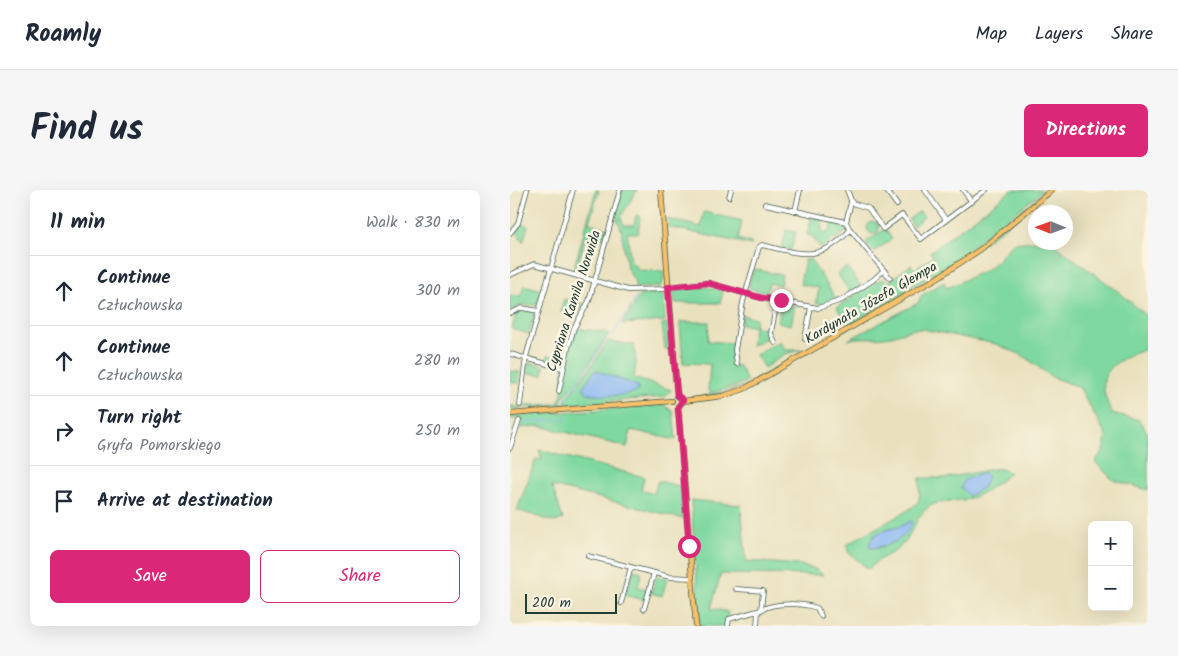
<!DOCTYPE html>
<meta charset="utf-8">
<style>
:root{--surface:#fff;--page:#f6f6f7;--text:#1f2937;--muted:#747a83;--line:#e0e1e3;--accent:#db2777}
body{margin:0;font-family:Kalam,sans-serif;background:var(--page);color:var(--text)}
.controls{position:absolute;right:15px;bottom:15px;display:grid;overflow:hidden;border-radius:8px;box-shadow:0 5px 20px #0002}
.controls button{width:45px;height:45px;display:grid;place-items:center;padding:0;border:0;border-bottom:1px solid var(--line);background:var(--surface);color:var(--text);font:25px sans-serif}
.compass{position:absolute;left:518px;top:15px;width:45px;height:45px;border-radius:50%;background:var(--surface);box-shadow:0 5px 20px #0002;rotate:271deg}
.scale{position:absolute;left:15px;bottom:12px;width:92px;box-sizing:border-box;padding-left:5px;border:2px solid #1f3d34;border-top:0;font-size:14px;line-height:18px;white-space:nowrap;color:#1f3d34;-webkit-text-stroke:4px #fcf5e5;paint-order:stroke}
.stop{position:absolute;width:15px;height:15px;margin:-11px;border:4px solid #db2777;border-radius:50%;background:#fff}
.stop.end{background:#db2777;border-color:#fff;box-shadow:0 1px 5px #0008}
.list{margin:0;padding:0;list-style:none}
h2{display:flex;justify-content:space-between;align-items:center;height:65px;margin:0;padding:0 20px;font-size:21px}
h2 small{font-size:16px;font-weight:400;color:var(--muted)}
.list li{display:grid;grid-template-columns:32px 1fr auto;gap:15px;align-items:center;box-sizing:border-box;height:70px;padding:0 20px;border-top:1px solid var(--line)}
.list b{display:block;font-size:19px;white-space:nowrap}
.list p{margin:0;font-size:16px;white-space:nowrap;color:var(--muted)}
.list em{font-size:16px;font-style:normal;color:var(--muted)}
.actions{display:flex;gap:10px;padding:15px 20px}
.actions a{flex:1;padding:11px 0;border:1px solid var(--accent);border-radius:8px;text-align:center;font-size:18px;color:var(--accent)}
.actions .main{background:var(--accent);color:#fff}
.icon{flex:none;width:28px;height:28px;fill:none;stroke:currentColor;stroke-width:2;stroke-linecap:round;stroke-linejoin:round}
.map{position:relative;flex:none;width:638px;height:436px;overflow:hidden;border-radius:8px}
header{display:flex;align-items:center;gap:30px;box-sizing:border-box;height:70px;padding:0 25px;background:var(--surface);border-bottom:1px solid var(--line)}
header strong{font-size:24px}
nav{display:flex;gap:28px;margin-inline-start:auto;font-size:18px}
.intro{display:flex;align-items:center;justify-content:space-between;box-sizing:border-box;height:120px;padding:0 30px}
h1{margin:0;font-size:35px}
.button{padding:12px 22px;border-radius:8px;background:var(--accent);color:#fff;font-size:18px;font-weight:700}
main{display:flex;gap:30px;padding:0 30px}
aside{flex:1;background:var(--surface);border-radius:8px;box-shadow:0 5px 20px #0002}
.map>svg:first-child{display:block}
.green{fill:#7ed89f;stroke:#4e8a6a;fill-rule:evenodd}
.water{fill:#88b7f3;stroke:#547a94}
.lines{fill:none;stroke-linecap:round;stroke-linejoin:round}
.stream{stroke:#88b7f3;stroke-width:1}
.minor-casing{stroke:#3d5649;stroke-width:5.5}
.major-casing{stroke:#3d5649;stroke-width:6}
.minor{stroke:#fff;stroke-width:4}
.major{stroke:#f7c06b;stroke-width:4.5}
.route{stroke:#db2777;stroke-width:6}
.labels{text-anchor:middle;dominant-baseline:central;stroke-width:5;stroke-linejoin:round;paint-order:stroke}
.street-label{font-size:14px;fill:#1f3d34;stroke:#fcf5e5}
</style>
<header>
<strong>Roamly</strong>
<nav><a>Map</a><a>Layers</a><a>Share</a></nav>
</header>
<div class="intro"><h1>Find us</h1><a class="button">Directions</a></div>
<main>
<aside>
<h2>11 min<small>Walk · 830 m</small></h2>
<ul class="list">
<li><svg class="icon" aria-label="ahead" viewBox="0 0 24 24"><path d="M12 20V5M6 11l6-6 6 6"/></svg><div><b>Continue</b><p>Człuchowska</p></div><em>300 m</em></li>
<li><svg class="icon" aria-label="ahead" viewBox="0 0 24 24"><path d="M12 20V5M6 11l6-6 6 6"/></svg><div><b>Continue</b><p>Człuchowska</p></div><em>280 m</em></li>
<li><svg class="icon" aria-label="right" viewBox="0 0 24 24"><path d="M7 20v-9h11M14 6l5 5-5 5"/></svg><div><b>Turn right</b><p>Gryfa Pomorskiego</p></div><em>250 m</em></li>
<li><svg class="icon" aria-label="arrive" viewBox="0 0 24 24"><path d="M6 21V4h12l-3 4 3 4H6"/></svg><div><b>Arrive at destination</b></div></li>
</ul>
<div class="actions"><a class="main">Save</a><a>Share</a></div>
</aside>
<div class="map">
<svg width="638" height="436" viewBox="0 0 638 436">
<rect width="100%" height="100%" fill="#fcf5e5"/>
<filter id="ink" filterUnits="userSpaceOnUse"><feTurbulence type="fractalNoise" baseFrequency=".02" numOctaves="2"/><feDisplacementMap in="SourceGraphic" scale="10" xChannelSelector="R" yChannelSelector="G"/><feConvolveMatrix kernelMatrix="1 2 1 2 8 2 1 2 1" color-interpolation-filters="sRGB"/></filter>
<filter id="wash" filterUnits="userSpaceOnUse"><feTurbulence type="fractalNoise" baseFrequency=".0096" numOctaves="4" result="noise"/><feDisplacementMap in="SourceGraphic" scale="20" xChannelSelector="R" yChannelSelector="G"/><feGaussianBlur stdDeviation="1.12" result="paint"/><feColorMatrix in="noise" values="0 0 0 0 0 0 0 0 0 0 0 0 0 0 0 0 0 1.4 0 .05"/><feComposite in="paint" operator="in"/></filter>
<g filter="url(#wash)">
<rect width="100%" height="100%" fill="#e9e1be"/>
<g class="green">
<path d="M86,0h3l-10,33 17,5 -3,11 -17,-4 -10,37 -3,-1z"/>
<path d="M112,0h15l-16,27 3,8h10l2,-10 4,1 -2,17h-11l4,30 6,2v5l26,1 1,9 -4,7 -25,1v-6l-8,-14 -6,-40 -5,-12z"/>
<path d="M502,0h32l-94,74 -103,61 -10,-18 44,-28 7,3 23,-17 4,4 18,-13 -3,-4z"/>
<path d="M537,0h2c-69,62 -146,108 -227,153 -41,24 -82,54 -131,55l33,-6 20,-6 184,-106 38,-25z"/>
<path d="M410,21l4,6 -11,9 -4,-7z"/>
<path d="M194,22l38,9 -4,18 13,4 1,2 -84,-18v-8l33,8z"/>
<path d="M302,27l11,3 -2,8 4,6 5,-4 2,-8 13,1 2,5 -1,4 -26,16 -9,-13h-4z"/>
<circle cx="363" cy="38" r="6"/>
<path d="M11,34l7,2 -5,16 -6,-11z"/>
<path d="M375,39l7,10 -18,13 -8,-10z"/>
<path d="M276,40l10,2 -5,18 -9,-2z"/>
<path d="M525,51l1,1 17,2 66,48 29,25v31c-36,15 -57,22 -36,65l27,7 9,13v57l-35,-10 -18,-18 8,-11 3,-16 -27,-48 -27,-10 -30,-22 -26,-11 -74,-15c-14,-1 -24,7 -38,8 -13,2 -24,-1 -36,3l70,-37 3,-7 23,-14 3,6 39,-18 11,-9 16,-18z"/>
<path d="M300,69l27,41 -13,5 -8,-2 3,-15 -19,-4 5,-24z"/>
<path d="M337,77l14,19 -11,6 -13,-18z"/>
<path d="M243,79l29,6 -2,10 -11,-2 -2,9 -16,-3 -2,-3z"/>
<path d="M14,95l18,5 -4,15h-16l-12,5v-15l11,1z"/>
<path d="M196,97l17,4 -3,12h-45l-1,-10 4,-4z"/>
<path d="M151,103l3,4 1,24 -43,3 18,-29z"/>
<path d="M54,109l20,5 -7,12 -16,-5z"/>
<path d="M275,114l10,2 -4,19 -13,-3 3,-16z"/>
<path d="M13,120l10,2 1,4 -5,18 -17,-5 4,-15z"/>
<path d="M232,125l14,3 -1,9 13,2v8l-17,9 3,-19 -13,-3z"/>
<path d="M170,132h29l-1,19 25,2 -3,22 9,1 8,15 -11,5 -26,7 -2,-2 2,-27 -27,-1z"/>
<path d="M157,133v1l2,26h-4l-3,-26z"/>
<path d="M67,138l32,5 -30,48 -16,16 -3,7 6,-1v-5l15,-17 27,-40 26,4 2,18 -2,15 37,12 -6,7 -155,12v-3l10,1 3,-2 34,-1 5,-9 1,-24z"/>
<path d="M270,151l5,9h16l-16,4 -21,14 -8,-13z"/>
<path d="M38,165l15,4 -3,6 -14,-3z"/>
<path d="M19,172l15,4 -1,9 -16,-2z"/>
<path d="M0,181l10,1 -1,11 -9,-1z"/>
<path d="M154,215l9,7 3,28 -45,-10 -4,17 -87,-21 -19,2 2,-10 -13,1v-3z"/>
<path d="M29,260l105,27 -3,13 13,4 4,-13 22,5 3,33 -131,-33 11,33 -8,3 -38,-12 19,-51 6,1z"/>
<path d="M483,279h9l8,4c-13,10 -25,21 -42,26 -12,3 -27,1 -38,7 -14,8 -17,29 -29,40 -10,10 -21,10 -31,22l-2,1 -20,-17 -1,-7c13,-10 67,-35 71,-43 3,-7 1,-16 2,-24h26zM400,331c-7,17 -16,23 -33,27l-4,-12 13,-7 16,-2z"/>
<path d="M181,310l50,5 5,56 54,4 15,4 8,6 -102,-1 -10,34 17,4 -3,14h-25z"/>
<path d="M124,380l8,2 -4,15 9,2 -3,11 -19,-5z"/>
<path d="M147,386l10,2 -5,18 -11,-3z"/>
</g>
<g class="water">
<path d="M85,180l43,16v5c-16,6 -35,6 -51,2l-4,-6z"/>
<path d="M474,283l4,4 -5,11 -14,8 -8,-8 3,-8z"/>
<path d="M400,331h2c-3,18 -25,26 -41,27l-2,-2c3,-19 29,-15 41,-25z"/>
</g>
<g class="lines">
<g class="stream">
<path d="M54,212l45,-66 4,-1 24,-39"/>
<path d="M12,233l43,-4 1,-3"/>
</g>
</g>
</g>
<g filter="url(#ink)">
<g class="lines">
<g class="minor-casing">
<g id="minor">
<path d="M337,0l5,13 16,5 15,21 19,-14 19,24 65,-49"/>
<path d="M376,0l11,15"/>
<path d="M415,0l21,30"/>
<path d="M453,0l9,12"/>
<path d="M219,7l2,-7"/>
<path d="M341,12l-5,20 3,6 41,50"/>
<path d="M255,14l81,18"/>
<path d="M285,21l5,-21"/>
<path d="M0,43l8,-10 9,-33"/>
<path d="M0,85l24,-11 94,26 40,-1"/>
<path d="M158,97l40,-4 54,15 56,10 24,-8 31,-20 11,-10"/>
<path d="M0,123l12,-5 17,3"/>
<path d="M295,149l6,-32"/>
<path d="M265,153l-4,-10 6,-32"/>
<path d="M0,164l52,14"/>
<path d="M227,174l-2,-14 8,-48 16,-55 3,-2c38,9 58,18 88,-15"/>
<path d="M49,201l9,-43 6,-20 15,-27 31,-111"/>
<path d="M10,215l6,-48 47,-167"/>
<path d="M0,258l9,-27"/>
<path d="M78,366l82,21 22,1"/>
<path d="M111,413l10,-36"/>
<path d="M134,419l10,-36"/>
<path d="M251,420c14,-8 40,-7 56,-2l4,8"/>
<path d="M218,436l1,-7 32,-9 2,-19 -27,-2"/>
<path d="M247,436l1,-15"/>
</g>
</g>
<g class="major-casing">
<g id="major">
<path d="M151,0l16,205"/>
<path d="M167,205l6,6 -5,6"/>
<path d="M173,211l40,-5 21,-7 193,-111 44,-29 71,-59"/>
<path d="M168,217l18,219"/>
<path d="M0,224l162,-13"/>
</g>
</g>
<use href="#minor" class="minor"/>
<use href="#major" class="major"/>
</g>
</g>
<g class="lines" filter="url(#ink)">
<path class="route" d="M179,356l-11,-139 5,-7 -6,-5 -9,-108 40,-4 54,15 19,2"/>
</g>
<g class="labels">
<g class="street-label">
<text transform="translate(64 111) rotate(-72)">Cypriana Kamila Norwida</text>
<text transform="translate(361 113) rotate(-30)">Kardynała Józefa Glempa</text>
</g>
</g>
</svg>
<div class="controls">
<button>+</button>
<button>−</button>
</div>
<svg class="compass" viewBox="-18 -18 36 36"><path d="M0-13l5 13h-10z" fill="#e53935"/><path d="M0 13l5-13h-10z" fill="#747a83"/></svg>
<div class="scale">200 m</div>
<div class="stop" style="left:179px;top:356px"></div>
<div class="stop end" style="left:271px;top:110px"></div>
</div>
</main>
